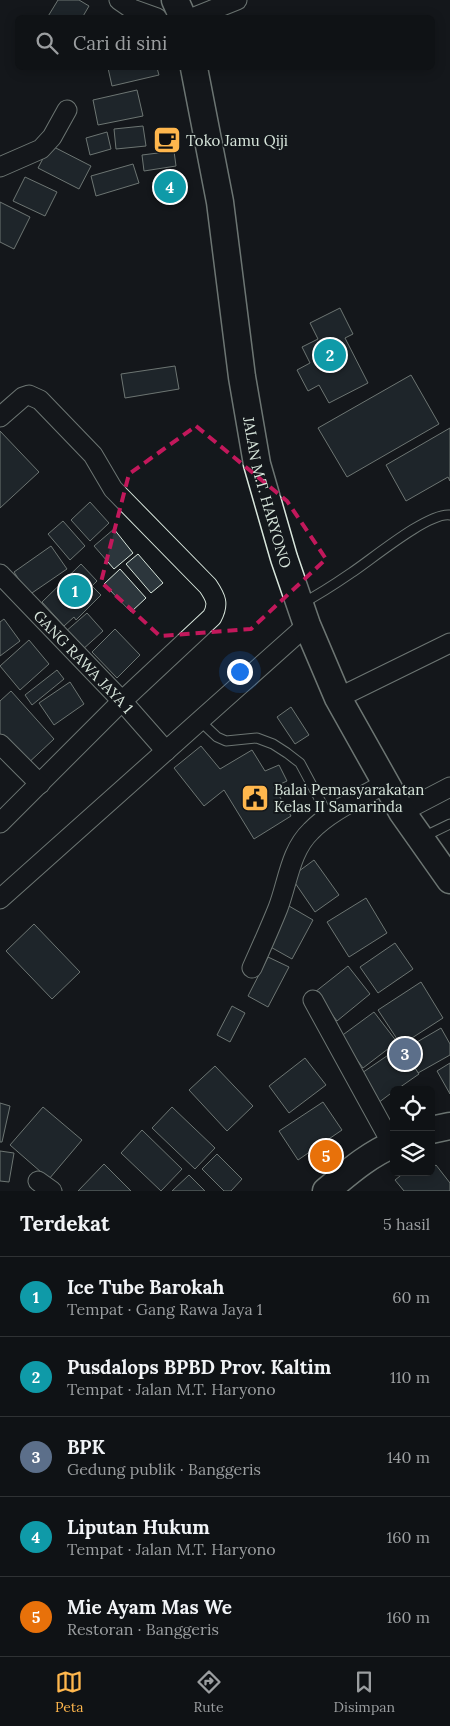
<!DOCTYPE html>
<html lang="id">
<meta charset="utf-8">
<style>
:root{--surface:#0f1215;--page:#1d2022;--text:#f1f3f6;--muted:#9b9ea0;--line:#2f3234;--accent:#ffb74d}
body{margin:0;font-family:Lora,serif;background:var(--page);color:var(--text)}
.controls{position:absolute;right:15px;bottom:15px;display:grid;overflow:hidden;border-radius:8px;box-shadow:0 2px 12px #0003}
.controls button{width:45px;height:45px;display:grid;place-items:center;padding:0;border:0;border-bottom:1px solid var(--line);background:var(--surface);color:var(--text);font:25px sans-serif}
.you{position:absolute;left:239px;top:671px;width:18px;height:18px;margin:-12px;border:4px solid #fff;border-radius:50%;background:#1a73e8;box-shadow:0 0 0 8px #1a73e833}
.badge{display:grid;place-items:center;width:32px;height:32px;border-radius:50%;background:var(--accent);color:#fff;font-size:16px;font-weight:700}
.pin{position:absolute;translate:-50% -50%;border:2px solid #fff;box-shadow:0 1px 5px #0006}
.list{margin:0;padding:0;list-style:none}
h2{display:flex;justify-content:space-between;align-items:center;height:65px;margin:0;padding:0 20px;font-size:21px}
h2 small{font-size:16px;font-weight:400;color:var(--muted)}
.list li{display:grid;grid-template-columns:32px 1fr auto;gap:15px;align-items:center;box-sizing:border-box;height:80px;padding:0 20px;border-top:1px solid var(--line)}
.list b{display:block;font-size:19px;white-space:nowrap}
.list p{margin:0;font-size:16px;white-space:nowrap;color:var(--muted)}
.list em{font-size:16px;font-style:normal;color:var(--muted)}
.icon{flex:none;width:28px;height:28px;fill:none;stroke:currentColor;stroke-width:2;stroke-linecap:round;stroke-linejoin:round}
.map{position:relative;flex:none;width:450px;height:1191px;overflow:hidden}
.search{position:absolute;background:var(--surface);box-shadow:0 2px 12px #0003;left:15px;right:15px;top:15px;height:55px;display:flex;align-items:center;gap:12px;box-sizing:border-box;padding:0 18px;border-radius:8px;color:var(--muted);font-size:19px}
.sheet{height:465px;background:var(--surface)}
nav{display:flex;justify-content:space-around;align-items:center;box-sizing:border-box;height:70px;border-top:1px solid var(--line);background:var(--surface);font-size:14px;color:var(--muted)}
nav a{display:grid;justify-items:center;gap:2px}
nav .on{color:var(--accent)}
.map>svg:first-child{display:block}
.building{fill:#2c363c;stroke:#d8e6dc}
.lines{fill:none;stroke-linecap:round;stroke-linejoin:round}
.lane-casing{stroke:#d8e6dc;stroke-width:11}
.street-casing{stroke:#d8e6dc;stroke-width:21}
.secondary-casing{stroke:#d8e6dc;stroke-width:29}
.lane{stroke:#14181c;stroke-width:9}
.street{stroke:#14181c;stroke-width:19}
.secondary{stroke:#14181c;stroke-width:26}
.marked{fill:none;stroke:#c2185b;stroke-width:4;stroke-dasharray:10 6;stroke-linejoin:round}
.labels{text-anchor:middle;dominant-baseline:central;stroke-width:4;stroke-linejoin:round;paint-order:stroke}
.poi-label{font-size:15px;fill:#d8e6dc;stroke:#14181c;text-anchor:start}
.street-label{font-size:15px;fill:#d8e6dc;stroke:#14181c}
</style>
<div class="map">
<svg width="450" height="1191" viewBox="0 0 450 1191">
<rect width="100%" height="100%" fill="#14181c"/>
<g class="building">
<path d="M58,0h21l10,6 -7,12h-35z"/>
<path d="M108,68h49l2,7 -47,11z"/>
<path d="M137,90l6,26 -45,9 -5,-25z"/>
<path d="M143,126l3,20 -30,3 -2,-20z"/>
<path d="M107,132l4,17 -21,6 -4,-17z"/>
<path d="M175,133l2,8 -18,5 -2,-8z"/>
<path d="M50,145l41,21 -12,23 -41,-21z"/>
<path d="M174,151l2,15 -32,5 -2,-16z"/>
<path d="M133,164l6,19 -43,13 -5,-20z"/>
<path d="M182,174l5,19 -29,7 -5,-18z"/>
<path d="M25,177l32,15 -12,24 -32,-15z"/>
<path d="M0,202l30,15 -16,32 -14,-7z"/>
<path d="M340,308l13,26 -8,4 23,45 -39,20 -10,-18 -11,6 -11,-21 13,-7 -8,-16 16,-8 -8,-16z"/>
<path d="M175,366l4,23 -54,9 -4,-24z"/>
<path d="M411,375l28,49 -92,53 -29,-49z"/>
<path d="M450,428v53l-2,-4 -42,24 -20,-36z"/>
<path d="M0,431l39,41 -39,36z"/>
<path d="M90,502l19,21 -19,18 -19,-21z"/>
<path d="M63,521l22,25 -15,14 -22,-26z"/>
<path d="M114,529l19,24 -19,16 -20,-23z"/>
<path d="M51,546l16,23 -38,26 -15,-23z"/>
<path d="M138,554l25,29 -12,10 -25,-29z"/>
<path d="M81,564l16,17 -5,5 9,9 -25,25 -2,-3 -10,9 -22,-24z"/>
<path d="M120,569l26,29 -15,14 -27,-28z"/>
<path d="M87,613l16,18 -22,20 -16,-19z"/>
<path d="M4,619l16,22 -20,15v-34z"/>
<path d="M115,629l25,26 -23,23 -25,-26z"/>
<path d="M29,640l20,24 -29,26 -20,-24z"/>
<path d="M57,670l7,9 -32,26 -7,-10z"/>
<path d="M70,682l14,22 -30,21 -15,-22z"/>
<path d="M11,691l43,48 -30,28 -24,-27v-39z"/>
<path d="M291,707l18,28 -14,9 -18,-27z"/>
<path d="M201,746l19,23 32,-19 13,21 14,-6 8,16 -13,6 17,29 -37,23 -30,-49 -20,16 -30,-38z"/>
<path d="M314,860l25,35 -24,17 -24,-35z"/>
<path d="M366,898l21,35 -38,24 -22,-35z"/>
<path d="M289,906l24,14 -21,39 -25,-14z"/>
<path d="M34,924l46,48 -28,27 -46,-48z"/>
<path d="M395,943l18,26 -35,24 -18,-26z"/>
<path d="M268,957l21,10 -21,40 -20,-11z"/>
<path d="M348,966l22,28 -33,27 -22,-29z"/>
<path d="M421,982l22,36 -42,27 -23,-35z"/>
<path d="M232,1006l13,7 -15,29 -13,-7z"/>
<path d="M374,1012l23,30 -34,26 -23,-31z"/>
<path d="M441,1028l9,16v11l-32,18 -13,-24z"/>
<path d="M400,1047l19,27 -23,16h-2v1l-16,12 -19,-28z"/>
<path d="M305,1058l21,27 -37,28 -20,-27z"/>
<path d="M450,1063v31l-13,-23z"/>
<path d="M215,1066l38,40 -26,25 -38,-41z"/>
<path d="M323,1102l19,28 -44,30 -19,-29z"/>
<path d="M0,1103l10,3 -8,36h-2z"/>
<path d="M43,1107l39,33 -33,39 -39,-34z"/>
<path d="M172,1107l43,41 -20,21 -43,-41z"/>
<path d="M142,1130l40,39 -21,22 -40,-38z"/>
<path d="M0,1151l14,2 -5,29 -9,-1z"/>
<path d="M217,1154l25,25 -11,12h-7l-22,-22z"/>
<path d="M104,1164l27,27h-53z"/>
<path d="M436,1165l14,18v8h-46l-9,-11 10,-8h17l2,2 3,-2h4v-3z"/>
<path d="M189,1175l16,16h-33z"/>
</g>
<g class="lines">
<g class="lane-casing">
<g id="lane">
<path d="M301,604c17,-9 34,-20 50,-31 20,-13 77,-61 99,-58"/>
<path d="M200,721l17,16 9,4 31,-3 16,6 14,9 13,10 29,54"/>
<path d="M423,837l27,-13"/>
</g>
</g>
<g class="street-casing">
<g id="street">
<path d="M119,0l13,9 25,9"/>
<path d="M192,18l45,-18"/>
<path d="M0,167l41,-18 11,-12 15,-27"/>
<path d="M0,417l23,-20 6,-2 11,5 53,55 20,34 95,97c8,12 11,18 4,31l-90,84 -122,122"/>
<path id="s1" d="M0,574l122,127 44,50"/>
<path d="M338,698l112,-55"/>
<path d="M0,744l40,40"/>
<path d="M402,812l48,-25"/>
<path d="M0,899l307,-274"/>
<path d="M252,968c9,-20 18,-40 26,-60 10,-26 12,-57 33,-77 19,-20 51,-34 75,-48"/>
<path d="M313,1000l79,144"/>
<path d="M38,1181l14,10"/>
</g>
</g>
<g class="secondary-casing">
<g id="secondary">
<path d="M175,0l8,18"/>
<path id="s2" d="M194,68l26,134 22,175 15,87 27,94 23,67 31,73 64,114 48,68"/>
<path d="M431,1130l19,-4"/>
<path d="M326,1191c22,-18 42,-36 68,-47"/>
</g>
</g>
<use href="#lane" class="lane"/>
<use href="#street" class="street"/>
<use href="#secondary" class="secondary"/>
</g>
<path d="M0 0H450V1191H0ZM196,426l91,75 39,58 -75,70 -91,7 -59,-54 28,-108z" fill="#14181c" fill-opacity=".55" fill-rule="evenodd"/>
<path class="marked" d="M196,426l91,75 39,58 -75,70 -91,7 -59,-54 28,-108z"/>
<defs>
<g id="cafe-square" transform="scale(1.4375)"><rect x="-9" y="-9" width="18" height="18" rx="4" fill="#ffb74d" stroke="#14181c"/><path d="M-5.5-4.5H6V0H3Q3 3.5 0 3.5H-2.5Q-5.5 3.5-5.5 0ZM3-3.2v2h1.7v-2ZM-6 4.5H4V6H-6Z" fill="#111"/></g>
<g id="civic-square" transform="scale(1.4375)"><rect x="-9" y="-9" width="18" height="18" rx="4" fill="#ffb74d" stroke="#14181c"/><path d="M-.6-6.5H3V-4.5H.6V-3L4-1V1h2V6H-6V1h2V-1L-.6-3ZM-1.2 2.5V6h2.4V2.5Z" fill="#111"/></g>
</defs>
<g fill-rule="evenodd">
<use href="#cafe-square" x="167" y="140"/>
<use href="#civic-square" x="255" y="798"/>
</g>
<g class="labels">
<g class="poi-label">
<text x="186" y="140">Toko Jamu Qiji</text>
<text x="274" y="789">Balai Pemasyarakatan<tspan x="274" dy="17">Kelas II Samarinda</tspan></text>
</g>
<g class="street-label">
<text stroke="none"><textPath href="#s2" startOffset="431">JALAN M.T. HARYONO</textPath></text>
<text stroke="none"><textPath href="#s1" startOffset="121">GANG RAWA JAYA 1</textPath></text>
</g>
</g>
</svg>
<div class="controls">
<button><svg class="icon" aria-label="locate" viewBox="0 0 24 24"><circle cx="12" cy="12" r="6"/><path d="M12 2v4M12 18v4M2 12h4M18 12h4"/></svg></button>
<button><svg class="icon" aria-label="layers" viewBox="0 0 24 24"><path d="M12 4l9 5-9 5-9-5zM3 14l9 5 9-5"/></svg></button>
</div>
<div class="you"></div>
<div class="pin badge" style="left:75px;top:591px;background:#0f9aa8">1</div>
<div class="pin badge" style="left:330px;top:355px;background:#0f9aa8">2</div>
<div class="pin badge" style="left:405px;top:1054px;background:#5c6f8a">3</div>
<div class="pin badge" style="left:170px;top:187px;background:#0f9aa8">4</div>
<div class="pin badge" style="left:326px;top:1156px;background:#e8710a">5</div>
<div class="search"><svg class="icon" aria-label="search" viewBox="0 0 24 24"><circle cx="10" cy="10" r="6"/><path d="M15 15l6 6"/></svg>Cari di sini</div>
</div>
<section class="sheet">
<h2>Terdekat<small>5 hasil</small></h2>
<ul class="list">
<li><span class="badge" style="background:#0f9aa8">1</span><div><b>Ice Tube Barokah</b><p>Tempat · Gang Rawa Jaya 1</p></div><em>60 m</em></li>
<li><span class="badge" style="background:#0f9aa8">2</span><div><b>Pusdalops BPBD Prov. Kaltim</b><p>Tempat · Jalan M.T. Haryono</p></div><em>110 m</em></li>
<li><span class="badge" style="background:#5c6f8a">3</span><div><b>BPK</b><p>Gedung publik · Banggeris</p></div><em>140 m</em></li>
<li><span class="badge" style="background:#0f9aa8">4</span><div><b>Liputan Hukum</b><p>Tempat · Jalan M.T. Haryono</p></div><em>160 m</em></li>
<li><span class="badge" style="background:#e8710a">5</span><div><b>Mie Ayam Mas We</b><p>Restoran · Banggeris</p></div><em>160 m</em></li>
</ul>
</section>
<nav>
<a class="on"><svg class="icon" aria-label="map" viewBox="0 0 24 24"><path d="M3 6l6-2 6 2 6-2v14l-6 2-6-2-6 2zM9 4v14M15 6v14"/></svg>Peta</a>
<a><svg class="icon" aria-label="directions" viewBox="0 0 24 24"><path d="M12 3l9 9-9 9-9-9zM9 14v-3h6M13 9l2 2-2 2"/></svg>Rute</a>
<a><svg class="icon" aria-label="saved" viewBox="0 0 24 24"><path d="M7 4h10v16l-5-4-5 4z"/></svg>Disimpan</a>
</nav>
